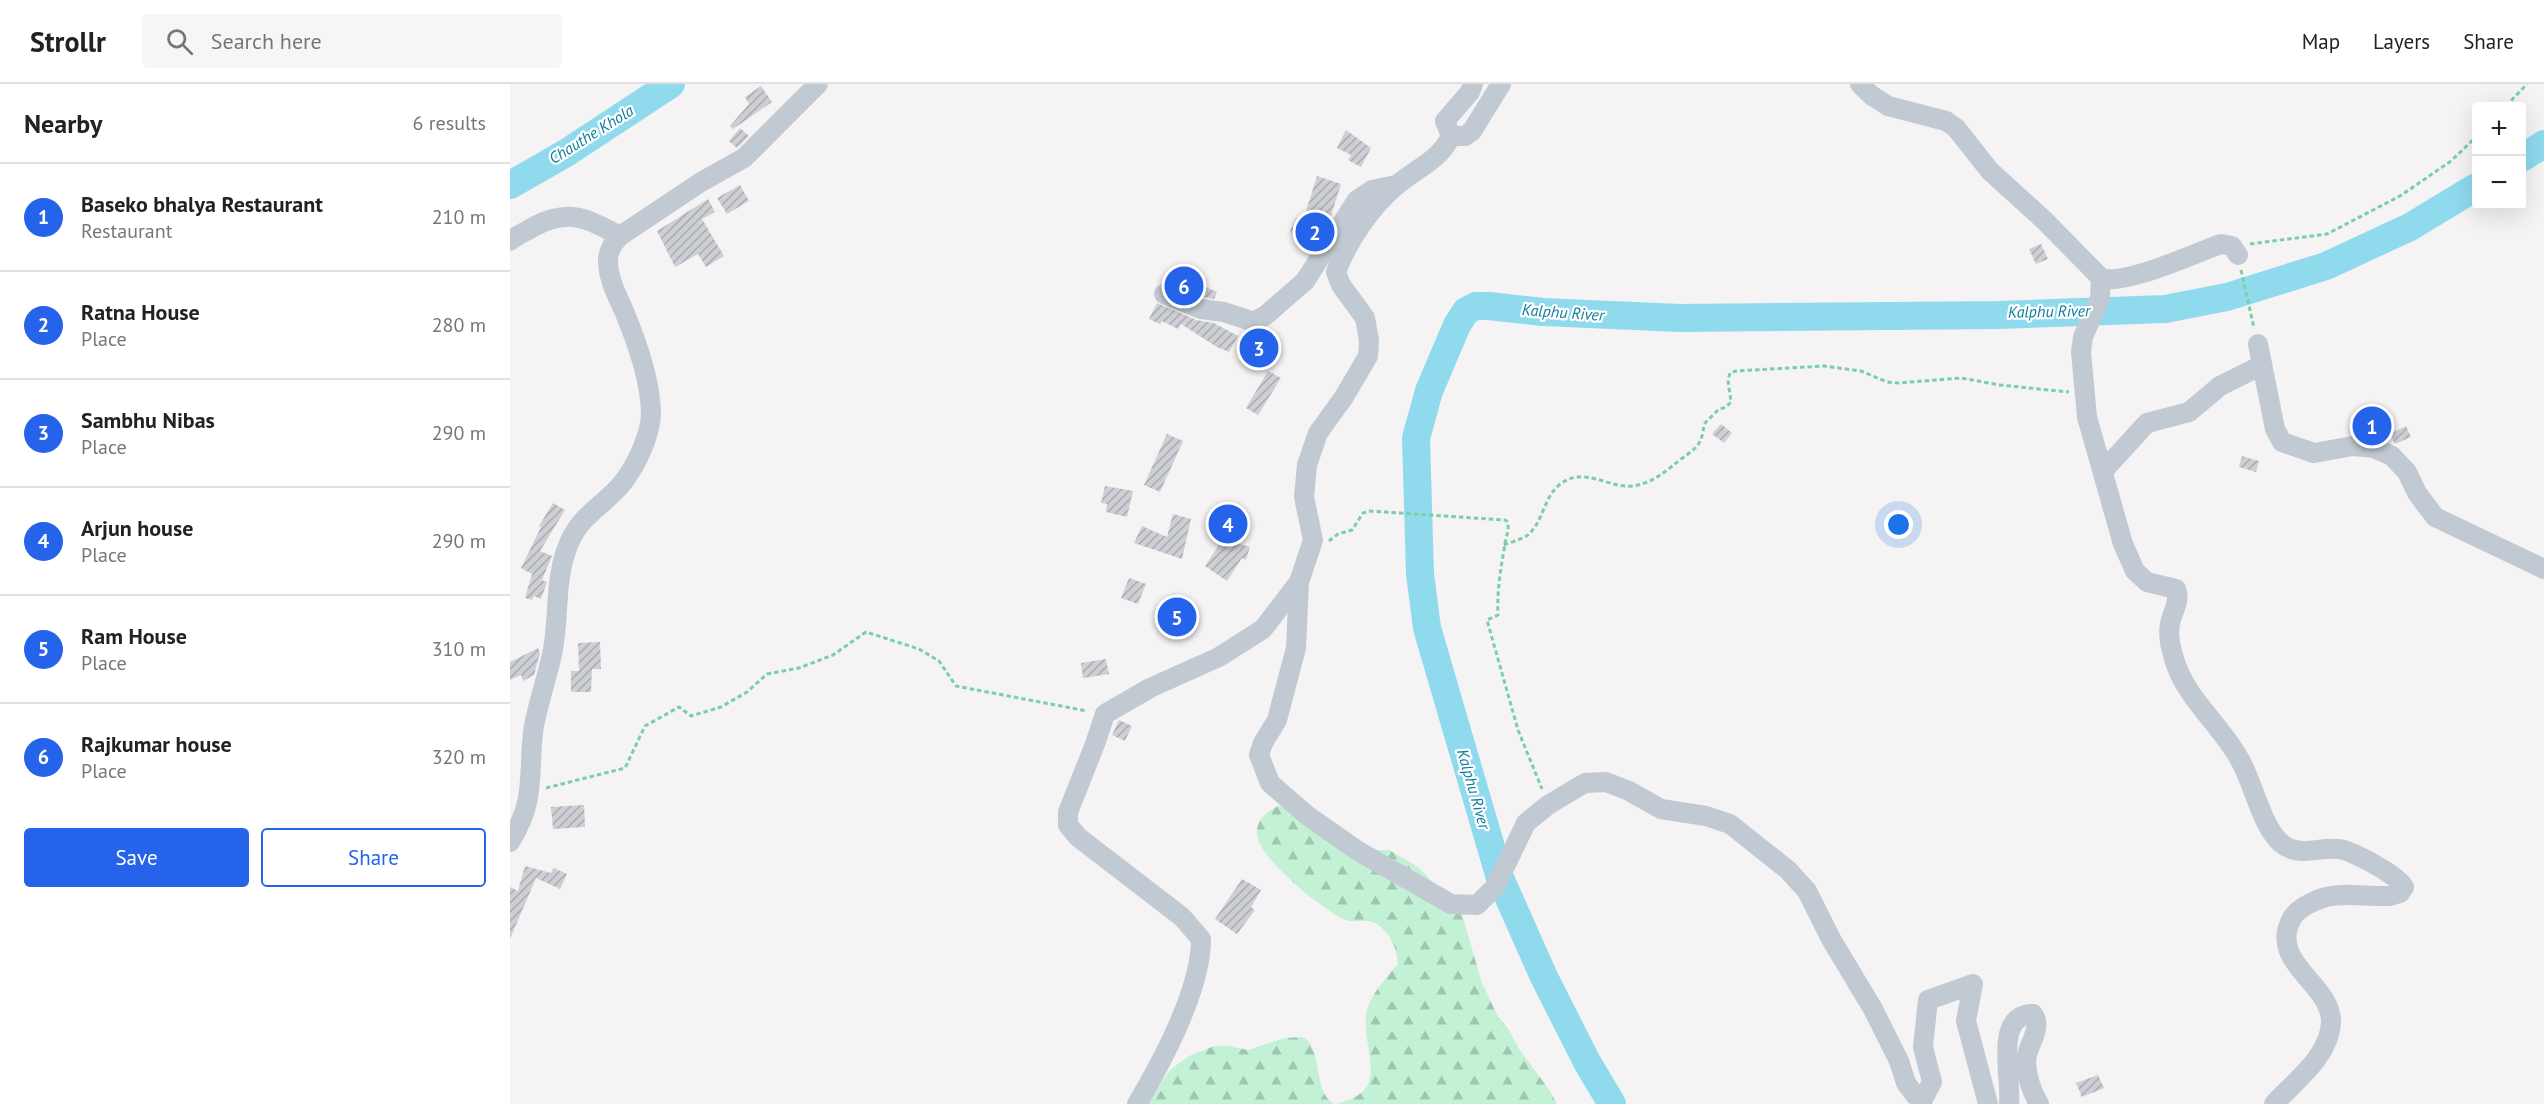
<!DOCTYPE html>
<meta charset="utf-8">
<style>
:root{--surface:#fff;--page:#f6f6f6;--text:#222;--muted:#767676;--line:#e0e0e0;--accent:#2563eb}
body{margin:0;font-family:"PT Sans",sans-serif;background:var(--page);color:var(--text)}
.controls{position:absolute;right:18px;top:18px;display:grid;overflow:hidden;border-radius:6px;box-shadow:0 6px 24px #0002}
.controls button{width:54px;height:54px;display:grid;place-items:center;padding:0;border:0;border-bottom:2px solid var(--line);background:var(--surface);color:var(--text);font:30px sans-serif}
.you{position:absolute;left:1389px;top:441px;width:21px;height:21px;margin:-15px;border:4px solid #fff;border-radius:50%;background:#1a73e8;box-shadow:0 0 0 9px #1a73e833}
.badge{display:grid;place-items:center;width:39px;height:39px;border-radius:50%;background:var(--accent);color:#fff;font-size:20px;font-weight:700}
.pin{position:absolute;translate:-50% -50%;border:3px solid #fff;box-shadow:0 2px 6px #0006}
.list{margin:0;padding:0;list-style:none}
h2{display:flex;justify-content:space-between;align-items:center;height:78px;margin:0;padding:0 24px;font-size:26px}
h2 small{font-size:20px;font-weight:400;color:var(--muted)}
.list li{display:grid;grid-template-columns:39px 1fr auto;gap:18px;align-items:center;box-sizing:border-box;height:108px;padding:0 24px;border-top:2px solid var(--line)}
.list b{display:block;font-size:22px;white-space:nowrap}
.list p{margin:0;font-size:20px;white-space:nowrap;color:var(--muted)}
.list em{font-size:20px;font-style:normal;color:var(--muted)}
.actions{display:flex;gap:12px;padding:18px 24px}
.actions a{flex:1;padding:14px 0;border:2px solid var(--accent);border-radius:6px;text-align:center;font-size:21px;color:var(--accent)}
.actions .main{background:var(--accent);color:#fff}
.icon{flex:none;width:33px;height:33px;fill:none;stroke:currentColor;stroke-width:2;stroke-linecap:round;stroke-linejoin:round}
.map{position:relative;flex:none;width:2034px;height:1020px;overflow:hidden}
header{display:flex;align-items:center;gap:36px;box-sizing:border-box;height:84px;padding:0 30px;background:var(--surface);border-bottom:2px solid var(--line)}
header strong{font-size:28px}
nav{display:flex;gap:33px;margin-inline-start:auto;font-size:21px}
.search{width:420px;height:54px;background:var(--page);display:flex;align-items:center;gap:15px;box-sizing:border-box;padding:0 21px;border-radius:6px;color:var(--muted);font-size:22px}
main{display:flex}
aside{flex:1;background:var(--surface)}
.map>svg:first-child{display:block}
.forest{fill:url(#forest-firs)}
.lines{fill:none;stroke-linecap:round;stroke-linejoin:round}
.river{stroke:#90daee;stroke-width:28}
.building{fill:url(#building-hatch)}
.path{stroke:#7ad0a6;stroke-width:3;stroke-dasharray:4.5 3;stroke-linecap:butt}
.minor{stroke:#c1cad2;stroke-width:20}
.labels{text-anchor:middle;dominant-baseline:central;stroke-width:4.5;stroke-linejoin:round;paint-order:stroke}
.water-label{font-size:16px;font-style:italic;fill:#0c7c9b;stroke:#fff}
</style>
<header>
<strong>Strollr</strong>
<div class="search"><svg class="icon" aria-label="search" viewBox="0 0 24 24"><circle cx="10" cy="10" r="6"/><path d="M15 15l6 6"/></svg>Search here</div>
<nav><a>Map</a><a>Layers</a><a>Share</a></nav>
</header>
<main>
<aside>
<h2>Nearby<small>6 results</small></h2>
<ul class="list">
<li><span class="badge">1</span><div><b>Baseko bhalya Restaurant</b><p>Restaurant</p></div><em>210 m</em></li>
<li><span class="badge">2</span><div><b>Ratna House</b><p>Place</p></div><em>280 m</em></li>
<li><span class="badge">3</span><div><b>Sambhu Nibas</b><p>Place</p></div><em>290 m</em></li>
<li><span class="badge">4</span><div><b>Arjun house</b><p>Place</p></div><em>290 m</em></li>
<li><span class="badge">5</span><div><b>Ram House</b><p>Place</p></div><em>310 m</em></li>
<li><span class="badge">6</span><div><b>Rajkumar house</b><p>Place</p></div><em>320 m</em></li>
</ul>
<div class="actions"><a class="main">Save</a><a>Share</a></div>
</aside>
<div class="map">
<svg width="2034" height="1020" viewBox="0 0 2034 1020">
<defs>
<pattern id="forest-firs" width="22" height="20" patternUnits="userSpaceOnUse" patternTransform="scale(1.5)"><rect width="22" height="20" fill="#c3f1d5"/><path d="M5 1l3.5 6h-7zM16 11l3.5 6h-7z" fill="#a0c6b0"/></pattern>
<pattern id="building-hatch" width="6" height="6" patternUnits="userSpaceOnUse" patternTransform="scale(1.5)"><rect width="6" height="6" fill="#cdcfd5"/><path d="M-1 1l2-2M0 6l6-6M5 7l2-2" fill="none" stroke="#a8abb0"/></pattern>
</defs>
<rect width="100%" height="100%" fill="#f5f3f3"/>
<g class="forest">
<path d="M771,721l93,45h15l29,17 43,44 21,72 15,32 12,15 10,19 31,42 7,13h-221c57,-13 26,-52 30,-89 2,-17 21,-39 32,-51 -1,-16 -7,-30 -21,-40 -10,-7 -21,0 -31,-4 -22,-9 -82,-58 -88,-81 -5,-17 9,-29 23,-34z"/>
<path d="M793,953c22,13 8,56 32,67h-189l24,-34 19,-14 25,-10h14l20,4 36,-12z"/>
</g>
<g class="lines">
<g class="river">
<path d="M2012,74l22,-14"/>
<path d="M0,101l56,-32 105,-69"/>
<path d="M1102,1020l-25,-42 -43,-85 -44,-99 -73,-250 -7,-54 -4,-136 13,-47 28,-66 9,-14 10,-5h13l54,6 137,6 320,-3 165,-6 62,-12 99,-31 84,-39 66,-40"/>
</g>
</g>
<g class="building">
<path d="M251,2l11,16 -39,27 -3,-3 19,-22 -4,-7z"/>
<path d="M230,44l9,8 -12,12 -8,-7z"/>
<path d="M836,46l25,18 -10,19 -13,-7 3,-5 -14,-7z"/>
<path d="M807,92l24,8 -11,35 -17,27 -23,-14 6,-14 7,3z"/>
<path d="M230,101l9,16 -22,13 -10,-16z"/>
<path d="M198,115l7,13 -13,7 22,37 -18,11 -8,-13 -23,13 -18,-36z"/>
<path d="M1531,160l7,15 -12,5 -7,-15z"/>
<path d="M667,190l40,18 -3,7 -10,-2 -31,-12z"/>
<path d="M647,219l39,17 18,3 24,13 -9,16 -12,-5 -36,-23 -3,5 -16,-8 -2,3 -11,-5z"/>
<path d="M742,250l23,12 -9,17 -24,-13z"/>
<path d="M758,287l13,7 -23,37 -12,-7z"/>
<path d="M1871,322l12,25 -13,7 -13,-3 -9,-18z"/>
<path d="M1211,340l11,9 -8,10 -12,-9z"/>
<path d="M1896,342l5,11 -16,7 -5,-10z"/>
<path d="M657,350l16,7 -23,51 -16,-7z"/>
<path d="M1732,372l17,5 -3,11 -17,-5z"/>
<path d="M595,402l28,5 -6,26 -21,-5 1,-8 -6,-1z"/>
<path d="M43,419l12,7 -25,41 12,5 -10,24 5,2 -6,17 -7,-3 -2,4 -7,-2 7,-24 -11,-6 20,-41 -2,-1z"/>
<path d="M712,429l18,8 -6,13 -18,-8z"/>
<path d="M663,430l18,5 -9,40 -48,-16 8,-17 25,11z"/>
<path d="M713,455l27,8 -4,13 -4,-2 -15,23 -22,-15z"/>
<path d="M619,494l17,6 -8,20 -17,-6z"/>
<path d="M668,521l12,4 -8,21 -16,-6z"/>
<path d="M90,558l1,27h-9l-1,23h-20v-21h8l-1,-28z"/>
<path d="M28,564l2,5 -6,22 -11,6 -2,-6 -11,5v-18z"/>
<path d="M596,575l3,15 -26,4 -2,-15z"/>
<path d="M609,636l13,6 -7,15 -13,-6z"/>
<path d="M74,721l1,22 -32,2 -2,-22z"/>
<path d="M15,782l26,7 3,-5 13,6 -7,15 -24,-11 -26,61v-52l8,4z"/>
<path d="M732,795l19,11 -10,17 4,3 -18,24 -22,-15z"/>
<path d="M1588,991l6,13 -22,9 -6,-14z"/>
</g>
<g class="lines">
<g class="path">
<path d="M1996,22l21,-22"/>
<path d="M1740,160l77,-10 73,-38 51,-35 25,-24"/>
<path d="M1731,186l13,58"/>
<path d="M819,457l9,-7 14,-4 11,-17 7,-2 135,9 3,2c1,11 -3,17 -4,28 -4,22 -7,43 -6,65l-11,5 31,110 24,59"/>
<path d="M994,461c7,-3 20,-6 25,-11 14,-13 15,-36 29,-48 25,-22 50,3 75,0 20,-3 33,-15 48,-27 17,-12 21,-15 23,-35l14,-14 8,-3 5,-5 -3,-22 2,-7 6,-2 88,-5 37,5 26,11 11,1 63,-5 39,7 69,7"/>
<path d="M36,704l79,-20 20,-42 34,-19 12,9 30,-9 26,-15 20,-18 32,-6 34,-13 33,-23 53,17 20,12 17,25 131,25"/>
</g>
<g class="minor">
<path d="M1350,0l11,11 17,11 58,15 10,7 34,43 54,49 57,58c24,8 94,-25 120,-34l11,2 6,9"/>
<path d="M941,52c-11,24 -34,32 -54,49 -26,22 -49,55 -61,87l5,13 24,33 4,22 -1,16 -24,41 -26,36 -11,32 -3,32 9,43 -14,42 -3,66 -19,72 -14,23 -4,12 11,28 38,33 50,35 93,53 26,1 18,-18 31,-64 22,-18 37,-22 21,-1 23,9 32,18 45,7 24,8 58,46 19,21 24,48 42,70 26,52 7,22 9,12 8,4 9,-17 -9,-35 5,-47 45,-16 -7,37 22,83"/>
<path d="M941,52h14l7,-5 29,-47"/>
<path d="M941,52l-6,-15 25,-29 3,-8"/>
<path d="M0,157c7,-6 17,-10 25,-15 36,-18 52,-7 85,10l81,-54 43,-24 74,-74"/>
<path d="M1591,194l-1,20 -17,39 -2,15 6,65 36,127 12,27 12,11 29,7c5,12 -4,23 -6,35 -2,10 0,21 3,31 11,44 48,68 68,107 13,23 20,63 40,81 18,15 36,4 57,6 13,1 60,26 66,38l-4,6 -10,3c-21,1 -43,-4 -64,1 -11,3 -28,11 -34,21 -25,45 41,66 39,105 -2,34 -36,58 -57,81"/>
<path d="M654,210l37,15 23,3 30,10 12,-7 39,-34 52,-81 15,-10 24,-5"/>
<path d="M1748,260l17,85 7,13 32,11 39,-7 21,2 18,8 15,16 10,21 18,24 109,52"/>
<path d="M1593,387l44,-48 42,-11 31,-26 42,-21"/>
<path d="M0,758c26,-42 18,-64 23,-109 3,-26 15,-56 20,-84 6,-33 2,-66 13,-98 11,-34 32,-41 54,-65 15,-18 31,-50 31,-74 -1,-33 -14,-70 -27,-101 -7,-16 -16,-32 -16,-51 0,-10 5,-17 12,-24"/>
<path d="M627,1020c26,-44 64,-114 64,-165l-19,-22 -104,-80 -10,-12v-13l27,-68 10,-30 45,-26 69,-31 44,-28 36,-47"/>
<path d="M1499,1020c3,-27 -16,-89 24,-90 11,16 -8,32 -7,49 1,14 6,29 13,41"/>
</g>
</g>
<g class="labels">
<g class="water-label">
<text transform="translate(81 50) rotate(-32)">Chauthe Khola</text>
<text transform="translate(1539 227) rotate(-1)">Kalphu River</text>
<text transform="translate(1053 228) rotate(4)">Kalphu River</text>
<text transform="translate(964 705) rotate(74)">Kalphu River</text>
</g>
</g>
</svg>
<div class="controls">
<button>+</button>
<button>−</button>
</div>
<div class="you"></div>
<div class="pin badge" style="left:1862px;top:342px">1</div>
<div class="pin badge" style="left:805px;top:148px">2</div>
<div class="pin badge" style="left:749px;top:264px">3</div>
<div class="pin badge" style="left:718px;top:440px">4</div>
<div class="pin badge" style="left:667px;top:533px">5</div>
<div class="pin badge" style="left:674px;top:202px">6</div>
</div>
</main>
